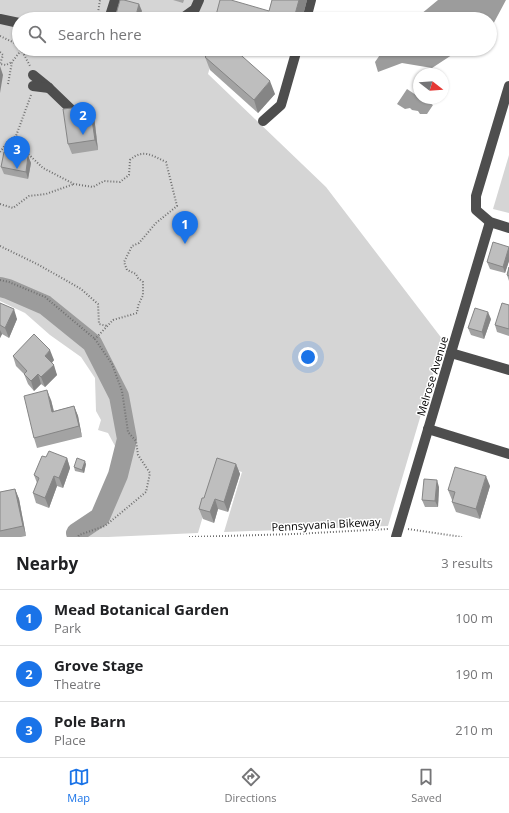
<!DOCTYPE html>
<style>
:root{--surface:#fff;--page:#f6f6f6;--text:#202124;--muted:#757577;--line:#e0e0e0;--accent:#1a73e8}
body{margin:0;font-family:"Open Sans",sans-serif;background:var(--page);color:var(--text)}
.compass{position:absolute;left:413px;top:68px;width:36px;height:36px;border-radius:50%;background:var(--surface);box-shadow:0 1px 3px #0004;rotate:107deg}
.you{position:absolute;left:308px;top:357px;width:14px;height:14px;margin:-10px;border:3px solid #fff;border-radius:50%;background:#1a73e8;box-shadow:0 0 0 6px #1a73e833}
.badge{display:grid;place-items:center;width:26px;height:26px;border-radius:50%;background:var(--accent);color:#fff;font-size:13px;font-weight:700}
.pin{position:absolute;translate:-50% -33px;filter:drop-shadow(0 1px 2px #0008)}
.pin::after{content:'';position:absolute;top:21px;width:14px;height:12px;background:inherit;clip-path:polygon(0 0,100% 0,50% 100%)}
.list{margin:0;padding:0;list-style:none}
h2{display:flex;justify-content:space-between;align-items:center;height:52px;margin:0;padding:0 16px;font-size:17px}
h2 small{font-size:13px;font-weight:400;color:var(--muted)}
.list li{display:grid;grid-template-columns:26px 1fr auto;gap:12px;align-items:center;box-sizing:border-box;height:56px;padding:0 16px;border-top:1px solid var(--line)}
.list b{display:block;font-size:15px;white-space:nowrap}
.list p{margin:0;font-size:13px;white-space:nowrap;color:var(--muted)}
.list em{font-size:13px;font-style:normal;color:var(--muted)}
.icon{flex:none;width:22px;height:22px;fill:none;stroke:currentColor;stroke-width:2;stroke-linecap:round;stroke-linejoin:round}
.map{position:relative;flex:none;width:509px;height:537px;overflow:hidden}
.search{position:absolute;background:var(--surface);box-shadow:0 1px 3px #0004;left:12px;right:12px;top:12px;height:44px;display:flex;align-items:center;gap:10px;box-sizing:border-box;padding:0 14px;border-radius:22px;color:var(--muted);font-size:15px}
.sheet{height:220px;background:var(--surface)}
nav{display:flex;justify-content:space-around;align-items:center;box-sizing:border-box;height:56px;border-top:1px solid var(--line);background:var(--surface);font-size:11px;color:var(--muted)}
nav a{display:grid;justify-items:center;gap:2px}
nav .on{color:var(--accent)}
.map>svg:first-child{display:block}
.green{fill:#d5d5d5}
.water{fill:#9c9c9c}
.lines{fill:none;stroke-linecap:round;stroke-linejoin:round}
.river{stroke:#9c9c9c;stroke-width:20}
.path{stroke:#707070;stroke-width:2;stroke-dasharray:1 2;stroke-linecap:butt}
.minor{stroke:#4e4e4e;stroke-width:10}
.wall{fill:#a3a3a3}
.shaded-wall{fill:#858585}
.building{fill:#bebebe;stroke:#858585}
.labels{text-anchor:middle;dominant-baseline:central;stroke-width:3;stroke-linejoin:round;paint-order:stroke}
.street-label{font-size:11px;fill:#000;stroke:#fff}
</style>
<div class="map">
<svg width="509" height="537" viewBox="0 0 509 537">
<rect width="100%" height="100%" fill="#fff"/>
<g class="green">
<path d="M0,0h229l-5,19h-205v30h196l-7,25 118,113 117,153 -55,186 -164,6 18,-60 -24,-7 -20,68 -90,4h-39l26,-23 12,-23 7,-19 1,-26 -7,-13 -10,-3 3,-10 -5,-9 -1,-33 -14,-21 -31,-22 -25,-22 -25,-12z"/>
<path d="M509,155v58l-16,-4z"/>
</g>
<g class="water">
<path d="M438,0h68l-16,30v-11h-75z"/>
<path d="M384,49h77l-29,19 -30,-5 -24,9 -3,-10z"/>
<path d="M407,89l12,8v1h2l12,7 -6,9h-7l-2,-3 -6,-1 -2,-2 -5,1 -8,-5z"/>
</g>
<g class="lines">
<path class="river" d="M0,287l8,2 37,16 47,38 27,53 8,43 -9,36 -18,42 -24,16"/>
<g class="path">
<path d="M97,19l3,-19"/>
<path d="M0,36l19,9"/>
<path d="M21,49l9,17"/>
<path d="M0,52l3,3 -3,9 6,1 6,-3"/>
<path d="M8,84l4,-22 10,-13"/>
<path d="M31,95l-15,41 7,13 20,19 31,16 19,3 11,-6 16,1 9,-7 1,-15c13,-12 23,-4 36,2l11,44 -21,17 -17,20 -7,3 -8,16 3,8 9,4 2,4 5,4v13l-5,11 -1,7 -24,7 -18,19 17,25 10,27 6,41 8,9 2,14 12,18 -4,19 -41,34 -26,9 -1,2"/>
<path d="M0,152l9,-12 7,-4"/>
<path d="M0,204l13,4 16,-12 17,-2 28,-10"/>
<path d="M0,246l39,19 42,24 17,15 1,20 8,2"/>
<path d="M0,280l9,2 36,15 50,42"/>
<path d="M408,529l54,8"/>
<path d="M189,537l106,-3 93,-5"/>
</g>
<g class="minor">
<path d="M0,19l19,4"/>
<path d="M109,19l6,-19"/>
<path d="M181,19l14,-10 4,-9"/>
<path d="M306,19l5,-19"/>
<path d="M33,75l16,13 26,25"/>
<path d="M33,86l16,2"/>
<path d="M509,86l-33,110v14l14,12 19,6"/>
<path d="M263,121l18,-16 16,-56"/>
<path d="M451,353l58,17"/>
<path d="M428,429l81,25"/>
<path d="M396,537l94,-315"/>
</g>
</g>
<g class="wall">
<path d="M173,0h11l-1,3z"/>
<path d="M272,0h35l-5,19h-87l54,-8z"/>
<path d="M266,49h16l-1,4z"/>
<path d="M205,57l70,37 -17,19 -48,-43z"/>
<path d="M94,116l4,34 -26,4 -4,-10z"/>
<path d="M28,156l3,7 -3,16 -24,-5 -3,-7z"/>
<path d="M509,247v14l-4,12 -15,-4 -3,-7z"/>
<path d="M509,267v14l-2,-6z"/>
<path d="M0,303l17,16 -8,19 -7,-4 -2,4z"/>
<path d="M509,305v31l-12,-4 -2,-7z"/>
<path d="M491,319l-7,20 -13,-4 -3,-7z"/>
<path d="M13,356l41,4 -2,3 5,12 -12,12 -4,-3 -7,7 -6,-7 -4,-10 -8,-8z"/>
<path d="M51,400l3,11 20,-5 4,10 4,21 -45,11 -3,-10z"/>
<path d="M46,457l21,1 3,10 -7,20 -6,-2 -8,22 -13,-5 -3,-10 4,-10 -3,-8z"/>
<path d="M86,464l-2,9 -9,-2 -1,-4z"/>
<path d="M236,464l4,10 -12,38 -10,-3 -4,14 -11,-4 -4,-10 5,-11z"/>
<path d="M490,486l-10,33 -24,-7 -4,-10 1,-1 -1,-1 -4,-10z"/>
<path d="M439,487l-1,20h-13l-3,-7z"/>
<path d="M15,489l4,10 7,37 -5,1h-21v-45z"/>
</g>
<g class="shaded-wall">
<path d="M299,0h8l-5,19h-8v-1z"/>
<path d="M139,4l3,7 -3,8h-4z"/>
<path d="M279,49h3l-1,4z"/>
<path d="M0,66l3,9 -3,18z"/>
<path d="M270,81l5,13 -17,19 -4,-13z"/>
<path d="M90,106l4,10 4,34 -3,-10z"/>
<path d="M28,156l3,7 -3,16 -2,-7z"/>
<path d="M509,247v14l-4,12 -2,-6z"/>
<path d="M14,309l3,10 -8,19 -4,-10z"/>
<path d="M488,312l3,7 -7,20 -2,-7z"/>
<path d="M0,330l2,4 -2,4z"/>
<path d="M50,350l4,10 -5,6 -4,-10z"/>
<path d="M54,365l3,10 -12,12 -4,-10z"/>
<path d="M38,374l3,10 -7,7 -3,-10z"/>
<path d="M47,390l4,10 5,22 -4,-10z"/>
<path d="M74,406l4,10 4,21 -3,-11z"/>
<path d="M67,458l3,10 -7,20 -4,-10z"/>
<path d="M85,461l1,3 -2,9 -2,-3z"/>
<path d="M236,464l4,10 -12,38 -4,-10z"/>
<path d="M54,476l3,10 -8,22 -4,-10z"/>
<path d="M486,476l4,10 -10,33 -4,-10z"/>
<path d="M437,480l2,7 -1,20 -3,-6z"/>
<path d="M15,489l4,10 7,37 -3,-10z"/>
<path d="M215,499l3,10 -4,14 -4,-11z"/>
</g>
<g class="building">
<path d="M120,0h4l15,4 -4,15h-18l-2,-1z"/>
<path d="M220,0h11l38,11 3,-11h27l-5,18 -11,-3 -1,4h-67z"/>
<path d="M213,49h21l36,32 -16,19 -49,-43z"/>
<path d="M90,106l5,34 -27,4 -5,-35z"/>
<path d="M4,152l24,4 -2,16 -25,-5z"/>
<path d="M493,242l16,5 -6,20 -16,-5z"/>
<path d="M509,267v9l-2,-1z"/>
<path d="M0,303l14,6 -9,19 -5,-3z"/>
<path d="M502,303l7,2v24l-14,-4z"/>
<path d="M475,308l13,4 -6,20 -14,-4z"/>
<path d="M34,334l16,16 -5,6 9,9 -13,12 -3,-3 -7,7 -7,-7 3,-3 -14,-15z"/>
<path d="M47,390l5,22 22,-6 5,20 -45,12 -10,-42z"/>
<path d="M49,451l18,7 -8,20 -5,-2 -9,22 -12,-5 6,-15 -5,-3 8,-19 4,1z"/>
<path d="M77,458l8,3 -3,9 -8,-3z"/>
<path d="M217,458l19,6 -12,38 -9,-3 -5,13 -11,-3 3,-11h2z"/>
<path d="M455,467l31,9 -10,33 -24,-7 3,-10 -7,-2z"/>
<path d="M424,479l13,1 -2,21 -13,-1z"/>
<path d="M15,489l8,37 -23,5v-39z"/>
</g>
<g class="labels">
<g class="street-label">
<text transform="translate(432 376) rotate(-73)">Melrose Avenue</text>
<text transform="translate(326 524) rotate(-3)">Pennsyvania Bikeway</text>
</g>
</g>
</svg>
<svg class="compass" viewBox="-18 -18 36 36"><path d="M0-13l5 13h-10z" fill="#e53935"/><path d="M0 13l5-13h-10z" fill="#757577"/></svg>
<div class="you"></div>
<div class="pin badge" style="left:185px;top:244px">1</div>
<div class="pin badge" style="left:83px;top:135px">2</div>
<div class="pin badge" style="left:17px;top:169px">3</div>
<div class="search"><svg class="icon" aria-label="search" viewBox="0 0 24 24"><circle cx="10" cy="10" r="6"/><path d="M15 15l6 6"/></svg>Search here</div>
</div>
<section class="sheet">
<h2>Nearby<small>3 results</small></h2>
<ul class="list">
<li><span class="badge">1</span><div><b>Mead Botanical Garden</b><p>Park</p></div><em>100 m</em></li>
<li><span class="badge">2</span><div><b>Grove Stage</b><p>Theatre</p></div><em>190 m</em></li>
<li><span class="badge">3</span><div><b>Pole Barn</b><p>Place</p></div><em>210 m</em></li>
</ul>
</section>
<nav>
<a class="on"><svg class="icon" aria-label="map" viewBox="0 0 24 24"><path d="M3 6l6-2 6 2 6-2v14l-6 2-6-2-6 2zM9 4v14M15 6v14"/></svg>Map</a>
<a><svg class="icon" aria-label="directions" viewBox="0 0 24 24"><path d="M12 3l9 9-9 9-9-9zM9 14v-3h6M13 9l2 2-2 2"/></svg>Directions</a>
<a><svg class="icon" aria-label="saved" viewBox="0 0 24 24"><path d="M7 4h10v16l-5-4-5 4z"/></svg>Saved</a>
</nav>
